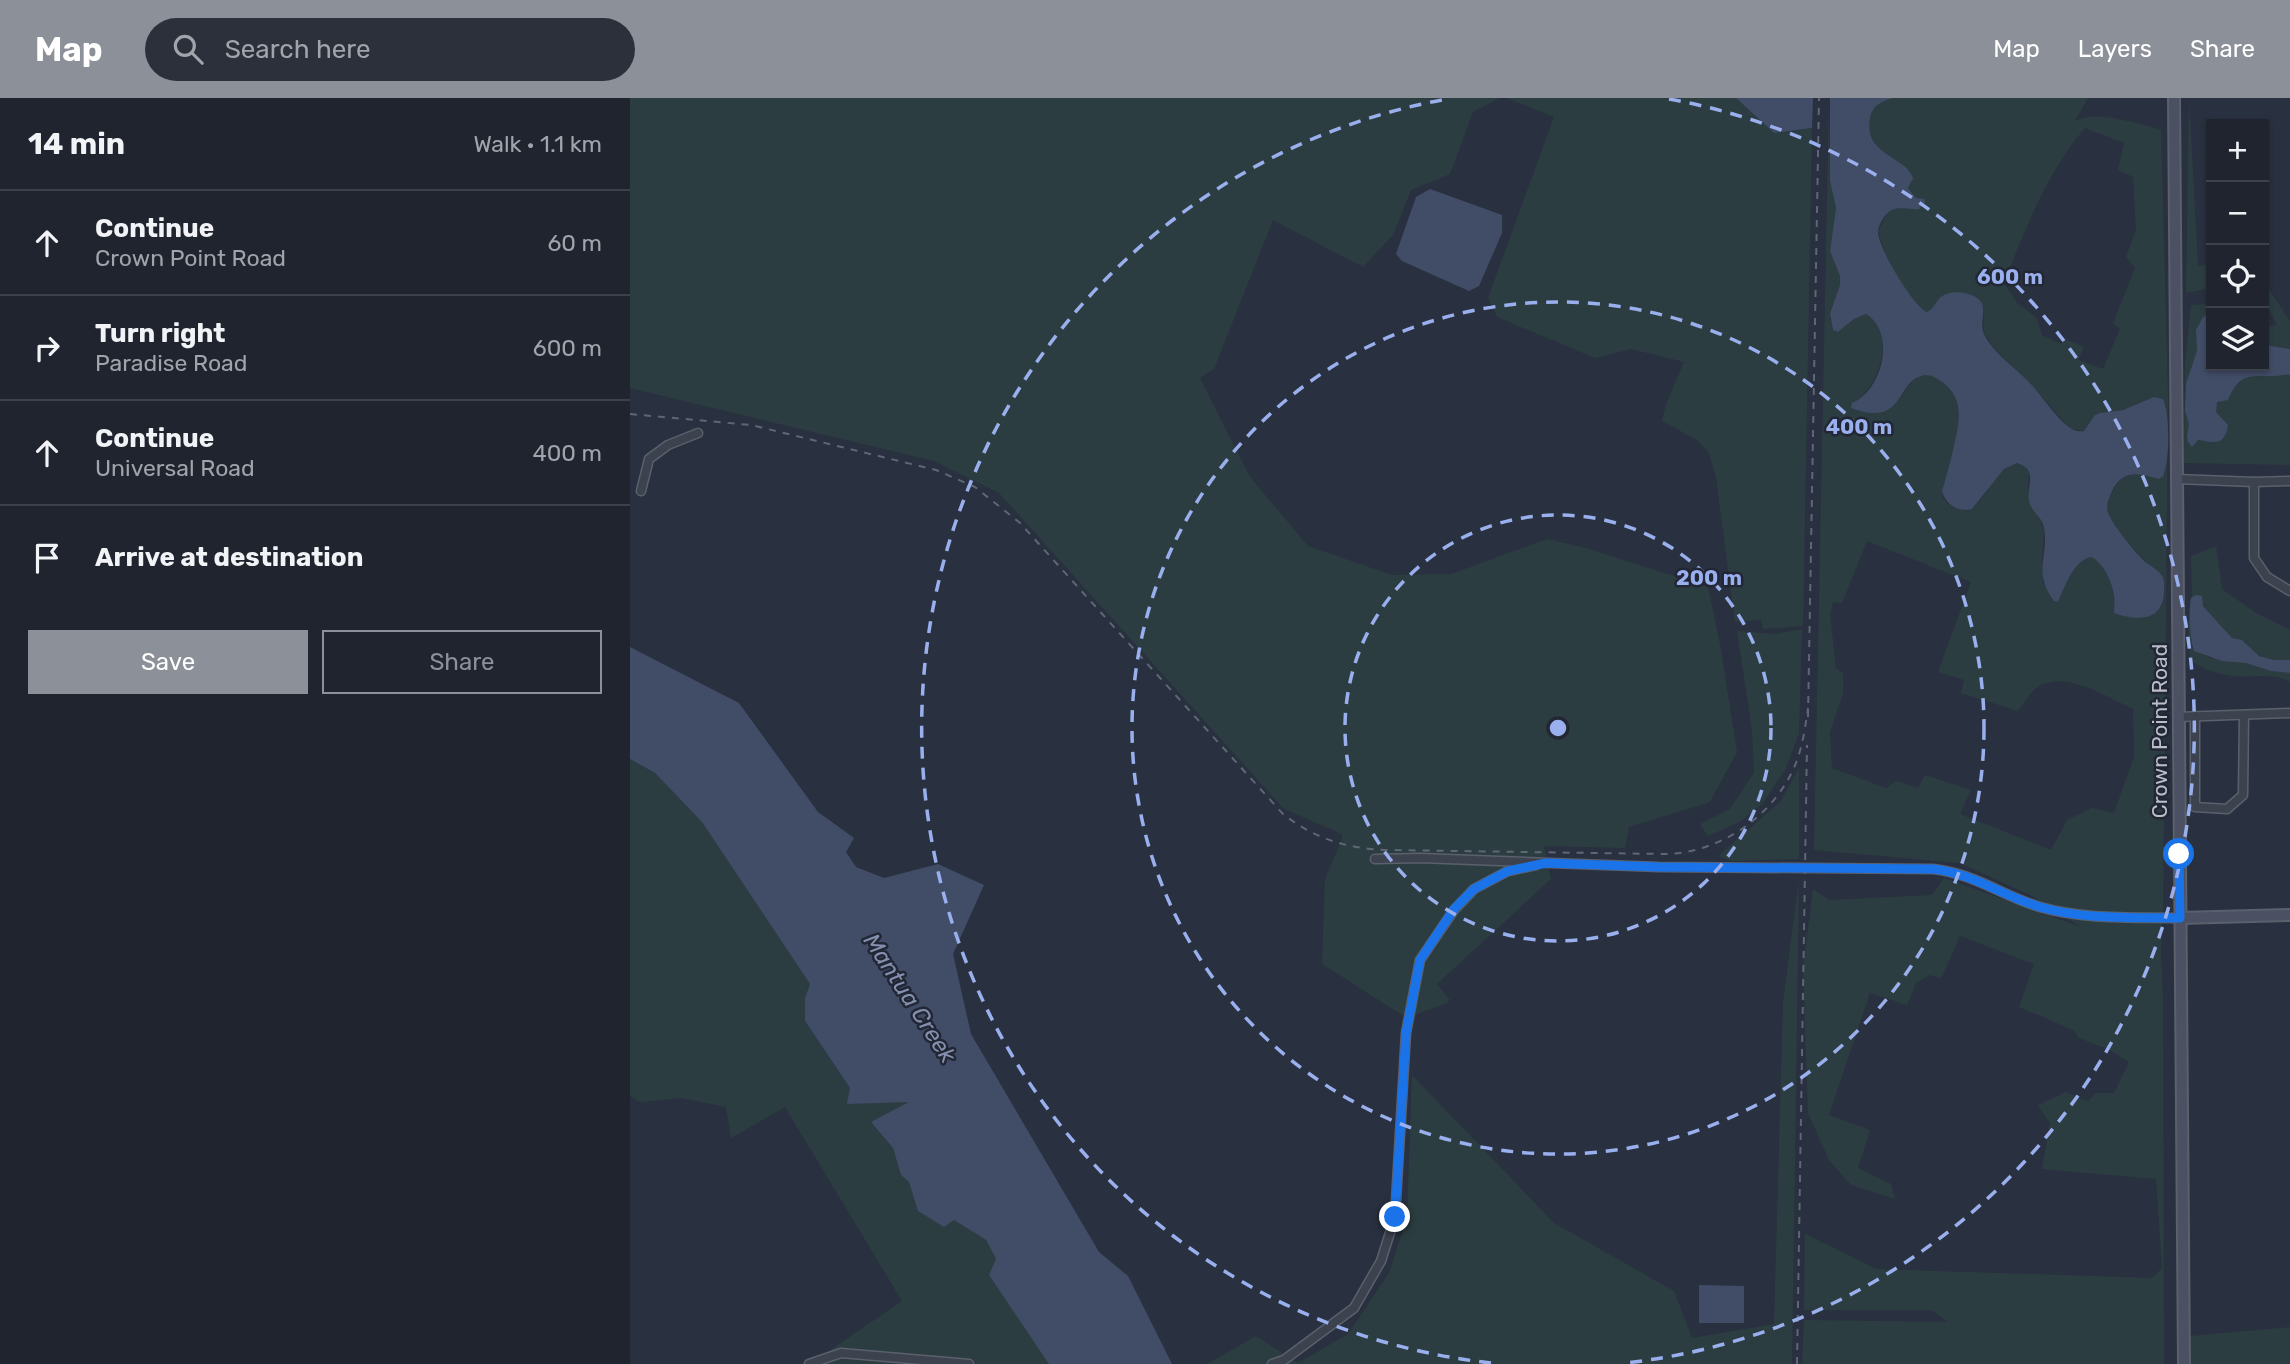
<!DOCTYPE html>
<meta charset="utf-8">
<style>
:root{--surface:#1f242f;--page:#2c303b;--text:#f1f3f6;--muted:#a1a4aa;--line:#3c414b;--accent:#8c9099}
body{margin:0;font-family:Rubik,sans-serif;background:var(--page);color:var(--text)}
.controls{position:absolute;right:21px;top:21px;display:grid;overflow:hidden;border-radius:0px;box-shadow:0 2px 5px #0004}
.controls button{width:63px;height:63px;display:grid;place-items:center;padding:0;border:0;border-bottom:2px solid var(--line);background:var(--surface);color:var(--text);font:35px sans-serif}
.stop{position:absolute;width:21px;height:21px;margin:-16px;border:5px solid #1a73e8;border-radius:50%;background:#fff}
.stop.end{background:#1a73e8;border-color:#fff;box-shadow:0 2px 7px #0008}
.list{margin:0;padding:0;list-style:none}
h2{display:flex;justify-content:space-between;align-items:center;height:91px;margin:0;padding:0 28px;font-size:30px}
h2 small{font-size:23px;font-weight:400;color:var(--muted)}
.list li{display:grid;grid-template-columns:46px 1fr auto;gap:21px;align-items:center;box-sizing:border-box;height:105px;padding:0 28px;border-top:2px solid var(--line)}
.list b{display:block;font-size:26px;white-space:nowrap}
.list p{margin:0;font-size:23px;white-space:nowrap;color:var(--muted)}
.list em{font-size:23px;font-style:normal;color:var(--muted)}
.actions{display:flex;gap:14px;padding:21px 28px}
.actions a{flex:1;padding:16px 0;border:2px solid var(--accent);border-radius:0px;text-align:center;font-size:24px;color:var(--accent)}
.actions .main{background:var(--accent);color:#fff}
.icon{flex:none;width:38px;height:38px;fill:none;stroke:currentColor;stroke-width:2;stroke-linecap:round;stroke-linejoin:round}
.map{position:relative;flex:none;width:1660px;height:1266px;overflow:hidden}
header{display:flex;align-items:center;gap:42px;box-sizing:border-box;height:98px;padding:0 35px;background:var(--accent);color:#fff}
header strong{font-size:33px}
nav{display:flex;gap:38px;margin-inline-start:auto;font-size:24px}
.search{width:490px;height:63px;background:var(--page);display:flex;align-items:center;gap:18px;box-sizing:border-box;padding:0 24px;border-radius:38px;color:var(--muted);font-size:26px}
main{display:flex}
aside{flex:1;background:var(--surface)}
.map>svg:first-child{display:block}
.green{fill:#2c3d41;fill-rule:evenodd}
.water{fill:#414c67}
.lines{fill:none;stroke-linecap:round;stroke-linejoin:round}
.minor-casing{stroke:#5b606d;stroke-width:11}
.secondary-casing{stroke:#5b606d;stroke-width:14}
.minor{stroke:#3d424f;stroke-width:8}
.secondary{stroke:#4b5162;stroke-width:10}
.rail{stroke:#5f6676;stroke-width:2;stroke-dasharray:7 7;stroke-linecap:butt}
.route{stroke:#1a73e8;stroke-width:9}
.ring{fill:none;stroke:#9ab0ee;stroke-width:3.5;stroke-dasharray:12 9}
.labels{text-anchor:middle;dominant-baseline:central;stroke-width:5;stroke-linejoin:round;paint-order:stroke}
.street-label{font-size:21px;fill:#babeca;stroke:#222735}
.water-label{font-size:23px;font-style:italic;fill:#8490ae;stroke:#222735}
.centre{fill:#9ab0ee;stroke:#222735;stroke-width:3.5}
.ring-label{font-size:21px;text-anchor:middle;font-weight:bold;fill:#9ab0ee;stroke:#222735;stroke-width:5;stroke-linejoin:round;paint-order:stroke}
</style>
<header>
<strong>Map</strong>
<div class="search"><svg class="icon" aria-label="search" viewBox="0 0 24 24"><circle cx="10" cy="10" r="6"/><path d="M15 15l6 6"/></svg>Search here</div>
<nav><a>Map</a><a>Layers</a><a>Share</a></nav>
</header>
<main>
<aside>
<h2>14 min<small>Walk · 1.1 km</small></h2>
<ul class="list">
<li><svg class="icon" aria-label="ahead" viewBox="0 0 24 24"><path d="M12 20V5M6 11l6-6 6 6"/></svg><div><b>Continue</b><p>Crown Point Road</p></div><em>60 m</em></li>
<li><svg class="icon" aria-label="right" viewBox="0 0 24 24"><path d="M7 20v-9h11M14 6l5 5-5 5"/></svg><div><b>Turn right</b><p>Paradise Road</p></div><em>600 m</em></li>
<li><svg class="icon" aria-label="ahead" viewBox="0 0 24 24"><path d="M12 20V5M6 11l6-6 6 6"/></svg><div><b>Continue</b><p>Universal Road</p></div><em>400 m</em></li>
<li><svg class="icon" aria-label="arrive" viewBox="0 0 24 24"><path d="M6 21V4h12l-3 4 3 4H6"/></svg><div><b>Arrive at destination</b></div></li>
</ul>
<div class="actions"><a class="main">Save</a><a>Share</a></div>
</aside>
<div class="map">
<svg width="1660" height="1266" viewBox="0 0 1660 1266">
<rect width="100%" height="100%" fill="#29303f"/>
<g class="green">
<path d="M0,0h870l-27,14 -23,62 -39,16 -18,45 -30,32 -90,-47 -59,149 -14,9 50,99 58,69 84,29 59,-1 96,-35 39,9 122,39 12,57 17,108 -27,50 -81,25 -4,21 -81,-2 7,33 -114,105 13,16 -4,3 -39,15 -85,-54 3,-85 17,-40v-5l-58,-25 -285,-316 -65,-32 -304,-73z"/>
<path d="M877,0h229l38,35 38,-5 -9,498 -40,3 -2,-9 -26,2 -19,-145 -7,-24 -12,-13 -35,-19 4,-17 18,-42 -53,-13 -36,9 -98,-41 -9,-19 66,-181z"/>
<path d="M1199,0l1,83 6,27 -6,43 10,25v9l-10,33 3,12 5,2 16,-13 12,-5c31,19 14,69 -9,87v8c52,16 44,-43 76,-33 25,9 29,38 24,60 -1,5 -3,10 -4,16 -2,7 -2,14 -5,21 -1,6 -6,15 -6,21 2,11 16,16 26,17 20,-11 25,-42 49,-48l7,3 5,6 -1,16 16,42 -2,35 1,18 11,18 4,1c7,-15 15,-41 33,-45 20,9 23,38 25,57l13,3 32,-9c5,-11 5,-25 -2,-36 -4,-5 -12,-8 -16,-13 -9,-8 -37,-42 -36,-53 1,-6 5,-15 9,-20 11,-16 26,-12 43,-7l8,-22 -1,-50 -3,-8 -9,-2 -31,13 -23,3 -5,3 -11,15 -13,-2c-14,-14 -27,-30 -40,-45 -14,-16 -34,-28 -45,-48 -7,-12 4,-31 -10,-39 -19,-10 -34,7 -49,15 -18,-6 -45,-62 -49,-81l11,-20 10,-3 16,1 1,-11 -8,-10 4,-6 -2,-11c-19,-12 -46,-27 -40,-53 3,-14 11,-16 23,-20h195l-13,23c22,-12 63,3 86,9l7,266 -5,521 -2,34 2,49 1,364h-362l2,-44 144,2 -17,-12h-127l1,-76 71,35 276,9 10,-10 -6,-89 -114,-10 8,-46 -12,-18 27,-13 23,9 8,-8h18l15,-31 -19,-12 -31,-12 -6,-8 -54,-23 15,-43 -74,-28 -19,43 -11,-4 -14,8 -9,22 -37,-12 -41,122 41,15 -12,38 33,16 4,15 -44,-14 -22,-25 -21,-47 -5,-145 10,-79 16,11 103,-5 12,-17 137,49 -45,-29 -76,-35 -146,-13zM1455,30l39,15 -6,27 15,7 3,52 -10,28 9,11 -22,55 7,6 -17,40 -25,-9 6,-13 -19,-8 -4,5 -19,-9 -6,-18 -19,-14 -13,-20c21,-53 43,-111 81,-155zM1237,443l104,41 -33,90 26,8 -3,13 57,18c5,-7 10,-16 17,-22 26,-22 73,9 98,20l1,48 -20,56 -22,-5 -25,12 -16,30 -91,-36 11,-24 -46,-15 -7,13 -22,-7 -10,7 -54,-20 -2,-36 13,-39v-20l-7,-5 -6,-54 3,-12 9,1z"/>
<path d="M1559,0l9,168 13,-2v24l-25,5z"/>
<path d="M1634,184l26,39v144l-106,-2 1,-101 6,-57 20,-1v62h53v-39l13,-2 -13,-25z"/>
<path d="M1586,448l6,43 34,24 34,17v30h-16l-18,-5 -8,-10 -16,-7 -29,-32 -1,-4 -7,-7 -3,2 -1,-41z"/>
<path d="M1561,521l1,29 18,10 36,5 25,8 19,2v9c-16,-10 -38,-4 -57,-6 -15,-2 -31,-7 -43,-16l-2,-40z"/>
<path d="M1172,531l-3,104 -13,35 -24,36 -22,18 -32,14 -8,-12 30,-15 24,-36 -2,-43 -15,-99 39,3z"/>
<path d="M0,661l25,14 47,49 108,162 -5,14v23l45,67 61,14 -39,21 21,25 8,27 8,7 10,29 35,9 32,20 63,124h-239l92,-63 -117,-194 -54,31 -5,-31 -45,-9 -41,4 -10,-6z"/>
<path d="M1169,670v91l-68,2 -13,-5 62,-54z"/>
<path d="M1169,781l-7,485h-585l49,-28 42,27 50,-29 41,-61 18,-56 5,-142 142,148 120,68 18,47 82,-14 9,-321z"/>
<path d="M1660,1229v37h-101l1,-28z"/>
</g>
<g class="water">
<path d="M1106,0h77l-1,30 -38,5z"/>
<path d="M1200,0h63c-12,4 -21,7 -23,21 -7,37 39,38 43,60l-5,9 8,10 8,1 1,3 -6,7c-8,1 -19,-3 -27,1 -7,3 -14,15 -14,23 1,15 35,74 49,79 7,-4 7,-7 11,-12 8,-10 25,-9 36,-4 17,8 4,24 10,38 10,20 31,33 45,48 14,14 24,33 40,45 5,4 9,5 15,4l11,-16 5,-2 23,-3 31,-13 9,2c7,15 7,61 0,77l-4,3c-23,-6 -38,-10 -49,17 -2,5 -4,10 -2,16 4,12 26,39 35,48 7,6 16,9 20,18 2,5 1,10 1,16 -2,28 -29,27 -50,19 0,-6 1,-11 0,-17 -2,-14 -10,-33 -23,-39 -18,4 -26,30 -33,45l-4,-1c-22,-29 -5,-43 -10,-73 -2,-12 -14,-17 -15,-28 -2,-17 9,-30 -12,-37l-13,6 -32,40c-14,4 -27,-5 -30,-18 4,-14 8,-27 11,-41 6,-25 13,-52 -12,-69 -6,-4 -13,-8 -20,-5 -21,6 -19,39 -49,37 -7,0 -14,-3 -21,-5l1,-5c30,-12 45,-70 14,-89l-12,5 -16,13 -5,-2 -3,-16 10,-29v-9l-10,-25 6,-43 -6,-27z"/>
<path d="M800,91l72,26v18l-23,53 -10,5 -67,-30 -6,-7 20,-57z"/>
<path d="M1581,216v52h53v-21l26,4v26c-6,-1 -10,1 -17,1 -26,0 -34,-2 -45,24l-11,2 -1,10 12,13c-3,22 -15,17 -30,15l-6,7 -4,-5 -1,-5 2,-13 -4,-13 1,-27 11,-33 -1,-21 7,-13z"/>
<path d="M1565,497l7,1 1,10 29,32 10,2 17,16 15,4h16v13l-19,-2 -25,-8 -24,-2 -28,-10c-4,-10 -6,-41 -3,-53z"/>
<path d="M0,549l109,56 79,109 36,26 -8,14 10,15 28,11 54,-14 46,21 -31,69 18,80 128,218 29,24 44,88h-123l-60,-89 7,-16 -10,-19 -32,-20 -10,7 -26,-16 -9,-29 -8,-7 -8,-27 -22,-26 38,-20 -62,2 3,-16 -45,-67v-23l5,-14 -108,-162 -47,-49 -25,-14z"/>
<path d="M1069,1187l45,1v37h-45z"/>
</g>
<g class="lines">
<g class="minor-casing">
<g id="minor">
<path d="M1546,381l78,3 36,-1"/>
<path d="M1624,384v76l13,19 23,14"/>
<path d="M11,393l8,-32 19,-14 30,-12"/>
<path d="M1565,618v91l32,2 16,-14 1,-80"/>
<path d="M1548,619l112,-4"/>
<path d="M745,761l45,-1 239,9 274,2c40,4 70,27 107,38 45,13 93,10 140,11"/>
<path d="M179,1266l32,-11 128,11"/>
<path d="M642,1266l12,-4 70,-52 27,-47 14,-44 11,-184 14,-73 34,-50 20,-21 34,-18 28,-6"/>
</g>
</g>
<g class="secondary-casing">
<g id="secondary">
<path d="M1544,0l10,1266"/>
<path d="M1550,820l110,-3"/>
</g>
</g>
<use href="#minor" class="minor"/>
<use href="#secondary" class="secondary"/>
<g class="rail">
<path d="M0,316l121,11 185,45 39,17 45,36 263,291c32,25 65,35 105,36l275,4c54,0 107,-35 130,-84 9,-19 12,-41 15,-62"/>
<path d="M1178,619l11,-619"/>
<path d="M1167,1266l10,-619"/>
</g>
</g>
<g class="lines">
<path class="route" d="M765,1119l11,-184 14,-73 34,-51 20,-20 34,-18 38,-8 113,4 274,2c39,4 70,27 107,38 45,13 93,10 140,11l-1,-64"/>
</g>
<g class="ring">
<circle cx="928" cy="630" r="213"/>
<circle cx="928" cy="630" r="426"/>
<path d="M861 1265A639 639 0 0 1 817 1M1039 1A639 639 0 0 1 995 1265"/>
</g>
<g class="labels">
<g class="street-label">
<text transform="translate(1529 633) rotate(-90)">Crown Point Road</text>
</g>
<g class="water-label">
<text transform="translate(280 900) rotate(57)">Mantua Creek</text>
</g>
</g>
<circle cx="928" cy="630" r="10" class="centre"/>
<g class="ring-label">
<text x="1380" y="186">600 m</text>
<text x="1229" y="336">400 m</text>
<text x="1079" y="487">200 m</text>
</g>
</svg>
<div class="controls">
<button>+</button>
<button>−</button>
<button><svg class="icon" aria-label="locate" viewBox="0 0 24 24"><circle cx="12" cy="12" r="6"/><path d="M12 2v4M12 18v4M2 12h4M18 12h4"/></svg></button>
<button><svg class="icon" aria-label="layers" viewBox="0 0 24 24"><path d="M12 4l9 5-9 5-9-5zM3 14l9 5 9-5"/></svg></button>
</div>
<div class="stop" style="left:1549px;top:756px"></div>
<div class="stop end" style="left:765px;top:1119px"></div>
</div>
</main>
